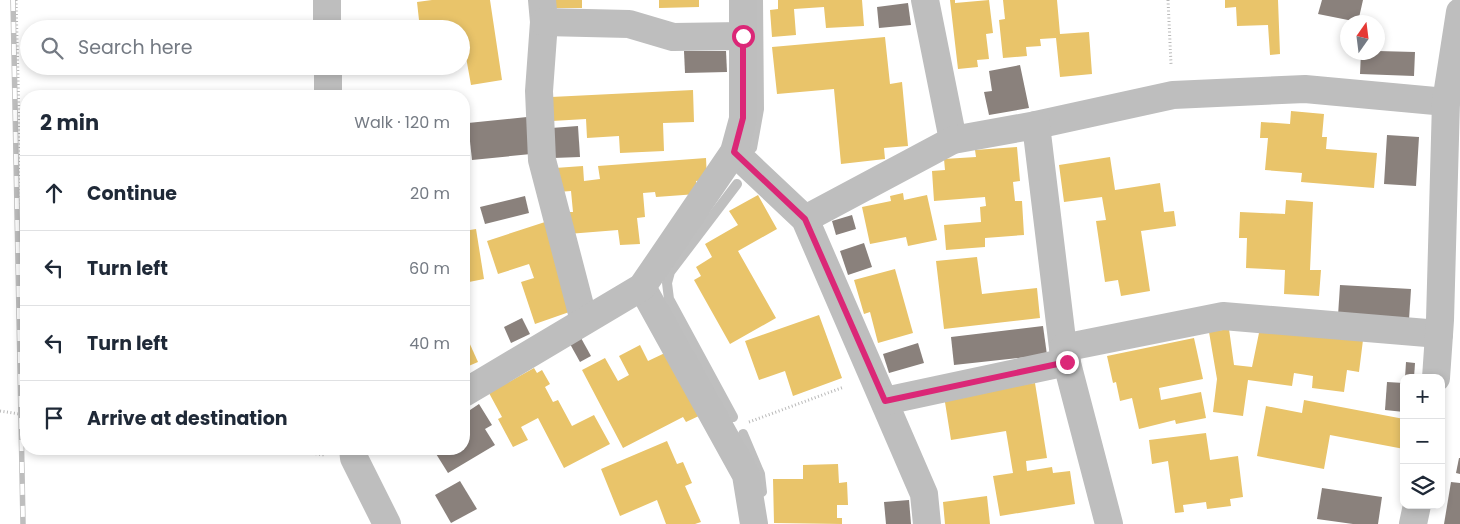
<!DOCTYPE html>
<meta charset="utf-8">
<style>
:root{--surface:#fff;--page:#f2f2f3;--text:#1f2937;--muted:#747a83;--line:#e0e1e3}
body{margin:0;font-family:Poppins,sans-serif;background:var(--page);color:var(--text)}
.controls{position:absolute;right:15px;bottom:15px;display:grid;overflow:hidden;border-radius:10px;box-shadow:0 2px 8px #0003}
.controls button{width:45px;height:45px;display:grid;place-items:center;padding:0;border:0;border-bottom:1px solid var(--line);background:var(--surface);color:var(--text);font:25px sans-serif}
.compass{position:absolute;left:1340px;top:15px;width:45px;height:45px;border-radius:50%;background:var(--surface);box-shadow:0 2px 8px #0003;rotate:14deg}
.stop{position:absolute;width:15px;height:15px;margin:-11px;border:4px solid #db2777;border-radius:50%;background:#fff}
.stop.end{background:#db2777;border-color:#fff;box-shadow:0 1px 5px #0008}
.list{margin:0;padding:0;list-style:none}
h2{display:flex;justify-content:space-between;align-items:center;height:65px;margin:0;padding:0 20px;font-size:21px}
h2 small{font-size:16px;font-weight:400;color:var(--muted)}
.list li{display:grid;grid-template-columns:32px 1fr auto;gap:15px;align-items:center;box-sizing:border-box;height:75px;padding:0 20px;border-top:1px solid var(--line)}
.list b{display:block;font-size:19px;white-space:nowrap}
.list em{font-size:16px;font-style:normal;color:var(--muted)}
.icon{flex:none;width:28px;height:28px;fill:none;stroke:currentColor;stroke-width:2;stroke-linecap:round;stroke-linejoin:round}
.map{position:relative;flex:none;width:1460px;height:524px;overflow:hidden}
.search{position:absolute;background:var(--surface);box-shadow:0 2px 8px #0003;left:20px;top:20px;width:450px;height:55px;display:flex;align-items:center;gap:12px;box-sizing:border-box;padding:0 18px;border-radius:28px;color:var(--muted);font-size:19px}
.panel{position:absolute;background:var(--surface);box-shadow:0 2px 8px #0003;left:20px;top:90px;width:450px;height:365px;border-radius:20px}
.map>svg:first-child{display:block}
.homes{fill:#e9c46a}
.industry{fill:#8a817c}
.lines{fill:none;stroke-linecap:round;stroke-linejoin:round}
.stream{stroke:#bfbfbf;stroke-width:10}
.path{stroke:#b9b9b9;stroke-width:3;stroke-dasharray:1 2.5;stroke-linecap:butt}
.minor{stroke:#bebebe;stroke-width:28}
.rail-casing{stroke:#bebebe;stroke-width:5.5}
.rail{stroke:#fff;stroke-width:4;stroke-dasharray:11;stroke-linecap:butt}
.route{stroke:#db2777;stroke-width:6}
</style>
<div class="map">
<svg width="1460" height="524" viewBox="0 0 1460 524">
<rect width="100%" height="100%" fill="#fff"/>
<g class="homes">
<path d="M432,0h58l12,80 -31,5 -10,-56h-41l-3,-27z"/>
<rect x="554" y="0" width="28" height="8"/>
<path d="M659,0h40v7l-40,1z"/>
<path d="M778,0h84l2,26 -38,2 -2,-21 -30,2 2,26 -24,2 -2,-27 8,-1z"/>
<path d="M950,0h5v3l34,-3 4,33 -7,1 3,25 -12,1 1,7 -20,2z"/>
<path d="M1003,0h54l3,34 29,-2 3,42 -32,3 -4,-39 -16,1 1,7 -15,1 1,9 -24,2 -4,-38 6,-1z"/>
<path d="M1225,0h53l2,54 -10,1 -2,-30 -31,1 -1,-19 -11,1z"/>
<path d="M885,37l5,47 12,-2 6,64 -24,2 1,11 -44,5 -7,-75 -57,5 -5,-47z"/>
<path d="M693,90l1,32 -31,1 1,28 -44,2 -1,-17 -32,2 -1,-19 -34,2 -1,-24z"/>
<path d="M1291,111l33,3 -2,23h5l-1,12 51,4 -3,35 -73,-6 1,-9 -37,-3 3,-32h-8l1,-16 29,2z"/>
<path d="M1017,147l3,34 -7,1 2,19h7l2,34 -39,3v9l-39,3 -2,-25 37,-3 -1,-15 6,-1 -1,-9 -51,4 -2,-30 13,-1 -1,-11 32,-2 -1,-7z"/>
<path d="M1110,157l5,33 45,-7 4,29 10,-1 2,15 -35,5 9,60 -29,5 -3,-16 -13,2 -9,-61 10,-1 -4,-23 -38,5 -5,-37z"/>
<path d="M706,158l1,22 -11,1 1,13 -41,3 -1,-5 -12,1 2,24 -8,1 3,26 -20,1 -2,-15 -50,4 -2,-22h7l-2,-21 -13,1 -3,-24 28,-2 1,15 16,-2 -2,-13z"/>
<path d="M903,193l1,7 23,-5 10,45 -29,6 -2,-9 -36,7 -8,-37 29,-6 -1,-5z"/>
<path d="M758,195l19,34 -39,22 38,67 -46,26 -36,-64 7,-4 -5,-9 16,-10 -7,-13 33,-19 -9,-14z"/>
<path d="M1286,200l27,2 -3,68h11l-2,26 -35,-2 1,-24 -39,-2 1,-30h-8l1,-26 45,2z"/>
<path d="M545,222l30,88 -40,14 -14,-42 13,-4 -5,-14 -31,10 -11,-33z"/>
<path d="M476,229l8,50 -20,4v-52z"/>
<path d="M977,257l5,37 55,-6 3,30 -96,11 -8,-68z"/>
<path d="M895,269l18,64 -35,10 -8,-31 -6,2 -10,-34z"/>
<path d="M819,315l23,63 -49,18 -8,-25 -26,9 -14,-39z"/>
<path d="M1260,328l103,12 -4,32 -12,-2 -3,22 -32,-4 1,-12 -19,-3 -2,13 -44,-6 -5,36 -30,-4 4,-33 -8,-47 20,-3 5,36 18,2z"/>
<path d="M464,331l14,31 -14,6z"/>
<path d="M1194,338l9,41 -44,9 2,12 40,-8 5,26 -30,6 -1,-4 -36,9 -7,-31 -12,3 -4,-19 -3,1 -6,-27z"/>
<path d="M640,345l8,16 19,-9 34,63 -15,7 -3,-5 -60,31 -41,-78 23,-12 13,23 11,-6 -10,-19z"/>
<path d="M534,368l3,5 5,-3 8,14 -5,3 8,15 5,-2 14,26 22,-11 16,29 -46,24 -26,-50 -17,9 7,13 -15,7 -15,-28 4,-2 -13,-24z"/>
<path d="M1035,383l12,75 -21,3 1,10 25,-4 1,6 17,-2 5,33 -75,12 -7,-40 20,-3 -7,-42 -55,9 -7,-44z"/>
<path d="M1304,400l100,19v30l-74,-14 -6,34 -67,-13 9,-50 36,7z"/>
<path d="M1206,433l4,27 28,-4 5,41 -13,2 1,7 -24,3 -1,-7 -23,3 1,7 -9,1 -7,-52 -16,3 -3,-24z"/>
<path d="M667,441l10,23 6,-2 9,21 -7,3 16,36 -6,2h-29l-9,-24 -37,16 -19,-47z"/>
<path d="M838,464l1,19 8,-1 1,23h-11v13h5v6l-68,-1 -1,-44h30v-14z"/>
<path d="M987,496l3,28h-45l-2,-22z"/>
</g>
<g class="industry">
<path d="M1322,0h41l-5,22 -40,-8z"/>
<path d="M908,3l3,22 -32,3 -2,-21z"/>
<path d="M684,51h42l1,21 -42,1z"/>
<path d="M1378,51l37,1 -1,24 -54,-2 1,-22h17z"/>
<path d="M1020,65l9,43 -40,7 -5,-23 8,-1 -3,-20z"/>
<path d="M527,117l4,37 -59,6 -4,-37z"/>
<path d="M578,126l2,31 -27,1 -2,-30z"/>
<path d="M1387,135l32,2 -3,49 -32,-2z"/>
<path d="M525,196l4,17 -44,11 -5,-17z"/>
<path d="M852,215l4,14 -20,6 -4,-14z"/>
<path d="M864,243l8,24 -24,8 -8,-24z"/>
<path d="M1340,285l71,4 -2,31 -71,-4z"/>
<path d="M522,318l8,16 -19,9 -7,-16z"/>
<path d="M1043,326l4,29 -93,10 -3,-28z"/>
<path d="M581,338l10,18 -11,6 -10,-18z"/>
<path d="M918,343l6,20 -35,10 -6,-19z"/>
<path d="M1406,362l9,1 -1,15h-9z"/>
<path d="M1387,382l17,1v29l-19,-2z"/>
<path d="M479,404l13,21 -7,4 10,16 -47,28 -15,-24h31v-35z"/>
<path d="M1459,458h1v16l-4,-1z"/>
<path d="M460,481l17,28 -26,14 -16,-28z"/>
<path d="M1451,482l9,1v41h-16z"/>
<path d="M1322,488l60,9 -4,27h-25l-36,-5z"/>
<path d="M909,500l2,24h-25l-2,-22z"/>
</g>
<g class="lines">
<g class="stream">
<path d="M752,148l7,-39 -1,-109"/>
<path d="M733,417l-64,-118 -2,-16 3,-11 67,-88"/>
<path d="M743,434l17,40 2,18"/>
</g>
<g class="path">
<path d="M16,0l10,391"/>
<path d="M1168,0l3,64"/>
<path d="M0,411l26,4"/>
<path d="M749,422l95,-35"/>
<path d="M281,449l44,6"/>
</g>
<g class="minor">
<path d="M327,0v29"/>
<path d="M542,0l2,22 -5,69 3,69 42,161"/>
<path d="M925,0l28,140"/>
<path d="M544,22l85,2 44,13 70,-1"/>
<path d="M328,66v30"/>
<path d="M1036,125l137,-30 132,-6 141,13"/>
<path d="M734,152l71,67 119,275 3,30"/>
<path d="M805,219l148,-79 83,-15 27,223 46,176"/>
<path d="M642,287l104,188 8,49"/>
<path d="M1063,348l160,-32 216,18"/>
<path d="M1436,378l4,-58 6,-218 14,-90"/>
<path d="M464,393l178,-106 92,-135 9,-33v-119"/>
<path d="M885,401l182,-39"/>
<path d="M353,449l1,9 33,66"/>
<path d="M1413,524l4,-19"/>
</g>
<g class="rail-casing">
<path id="rail" d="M13,0l10,524"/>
</g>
<use href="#rail" class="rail"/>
</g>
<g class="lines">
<path class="route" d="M743,36v82l-9,34 71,67 80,182 182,-39"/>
</g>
</svg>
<div class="controls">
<button>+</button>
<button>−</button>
<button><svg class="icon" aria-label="layers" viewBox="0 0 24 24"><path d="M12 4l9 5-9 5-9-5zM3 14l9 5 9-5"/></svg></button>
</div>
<svg class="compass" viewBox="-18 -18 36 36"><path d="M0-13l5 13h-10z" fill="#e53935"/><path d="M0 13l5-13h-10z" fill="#747a83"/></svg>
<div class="stop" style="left:743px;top:36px"></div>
<div class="stop end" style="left:1067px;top:362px"></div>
<div class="search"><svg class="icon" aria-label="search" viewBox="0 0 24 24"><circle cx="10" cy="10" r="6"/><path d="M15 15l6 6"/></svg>Search here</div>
<section class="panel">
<h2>2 min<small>Walk · 120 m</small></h2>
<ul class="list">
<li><svg class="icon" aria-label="ahead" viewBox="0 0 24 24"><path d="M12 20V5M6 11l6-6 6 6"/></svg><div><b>Continue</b></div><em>20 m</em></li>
<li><svg class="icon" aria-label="left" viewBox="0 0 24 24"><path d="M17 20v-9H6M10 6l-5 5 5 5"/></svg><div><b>Turn left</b></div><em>60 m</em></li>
<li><svg class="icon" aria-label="left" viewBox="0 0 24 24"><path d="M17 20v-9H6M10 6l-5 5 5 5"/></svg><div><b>Turn left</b></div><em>40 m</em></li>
<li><svg class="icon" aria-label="arrive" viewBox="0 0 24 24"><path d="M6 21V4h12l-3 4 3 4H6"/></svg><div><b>Arrive at destination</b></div></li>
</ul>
</section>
</div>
